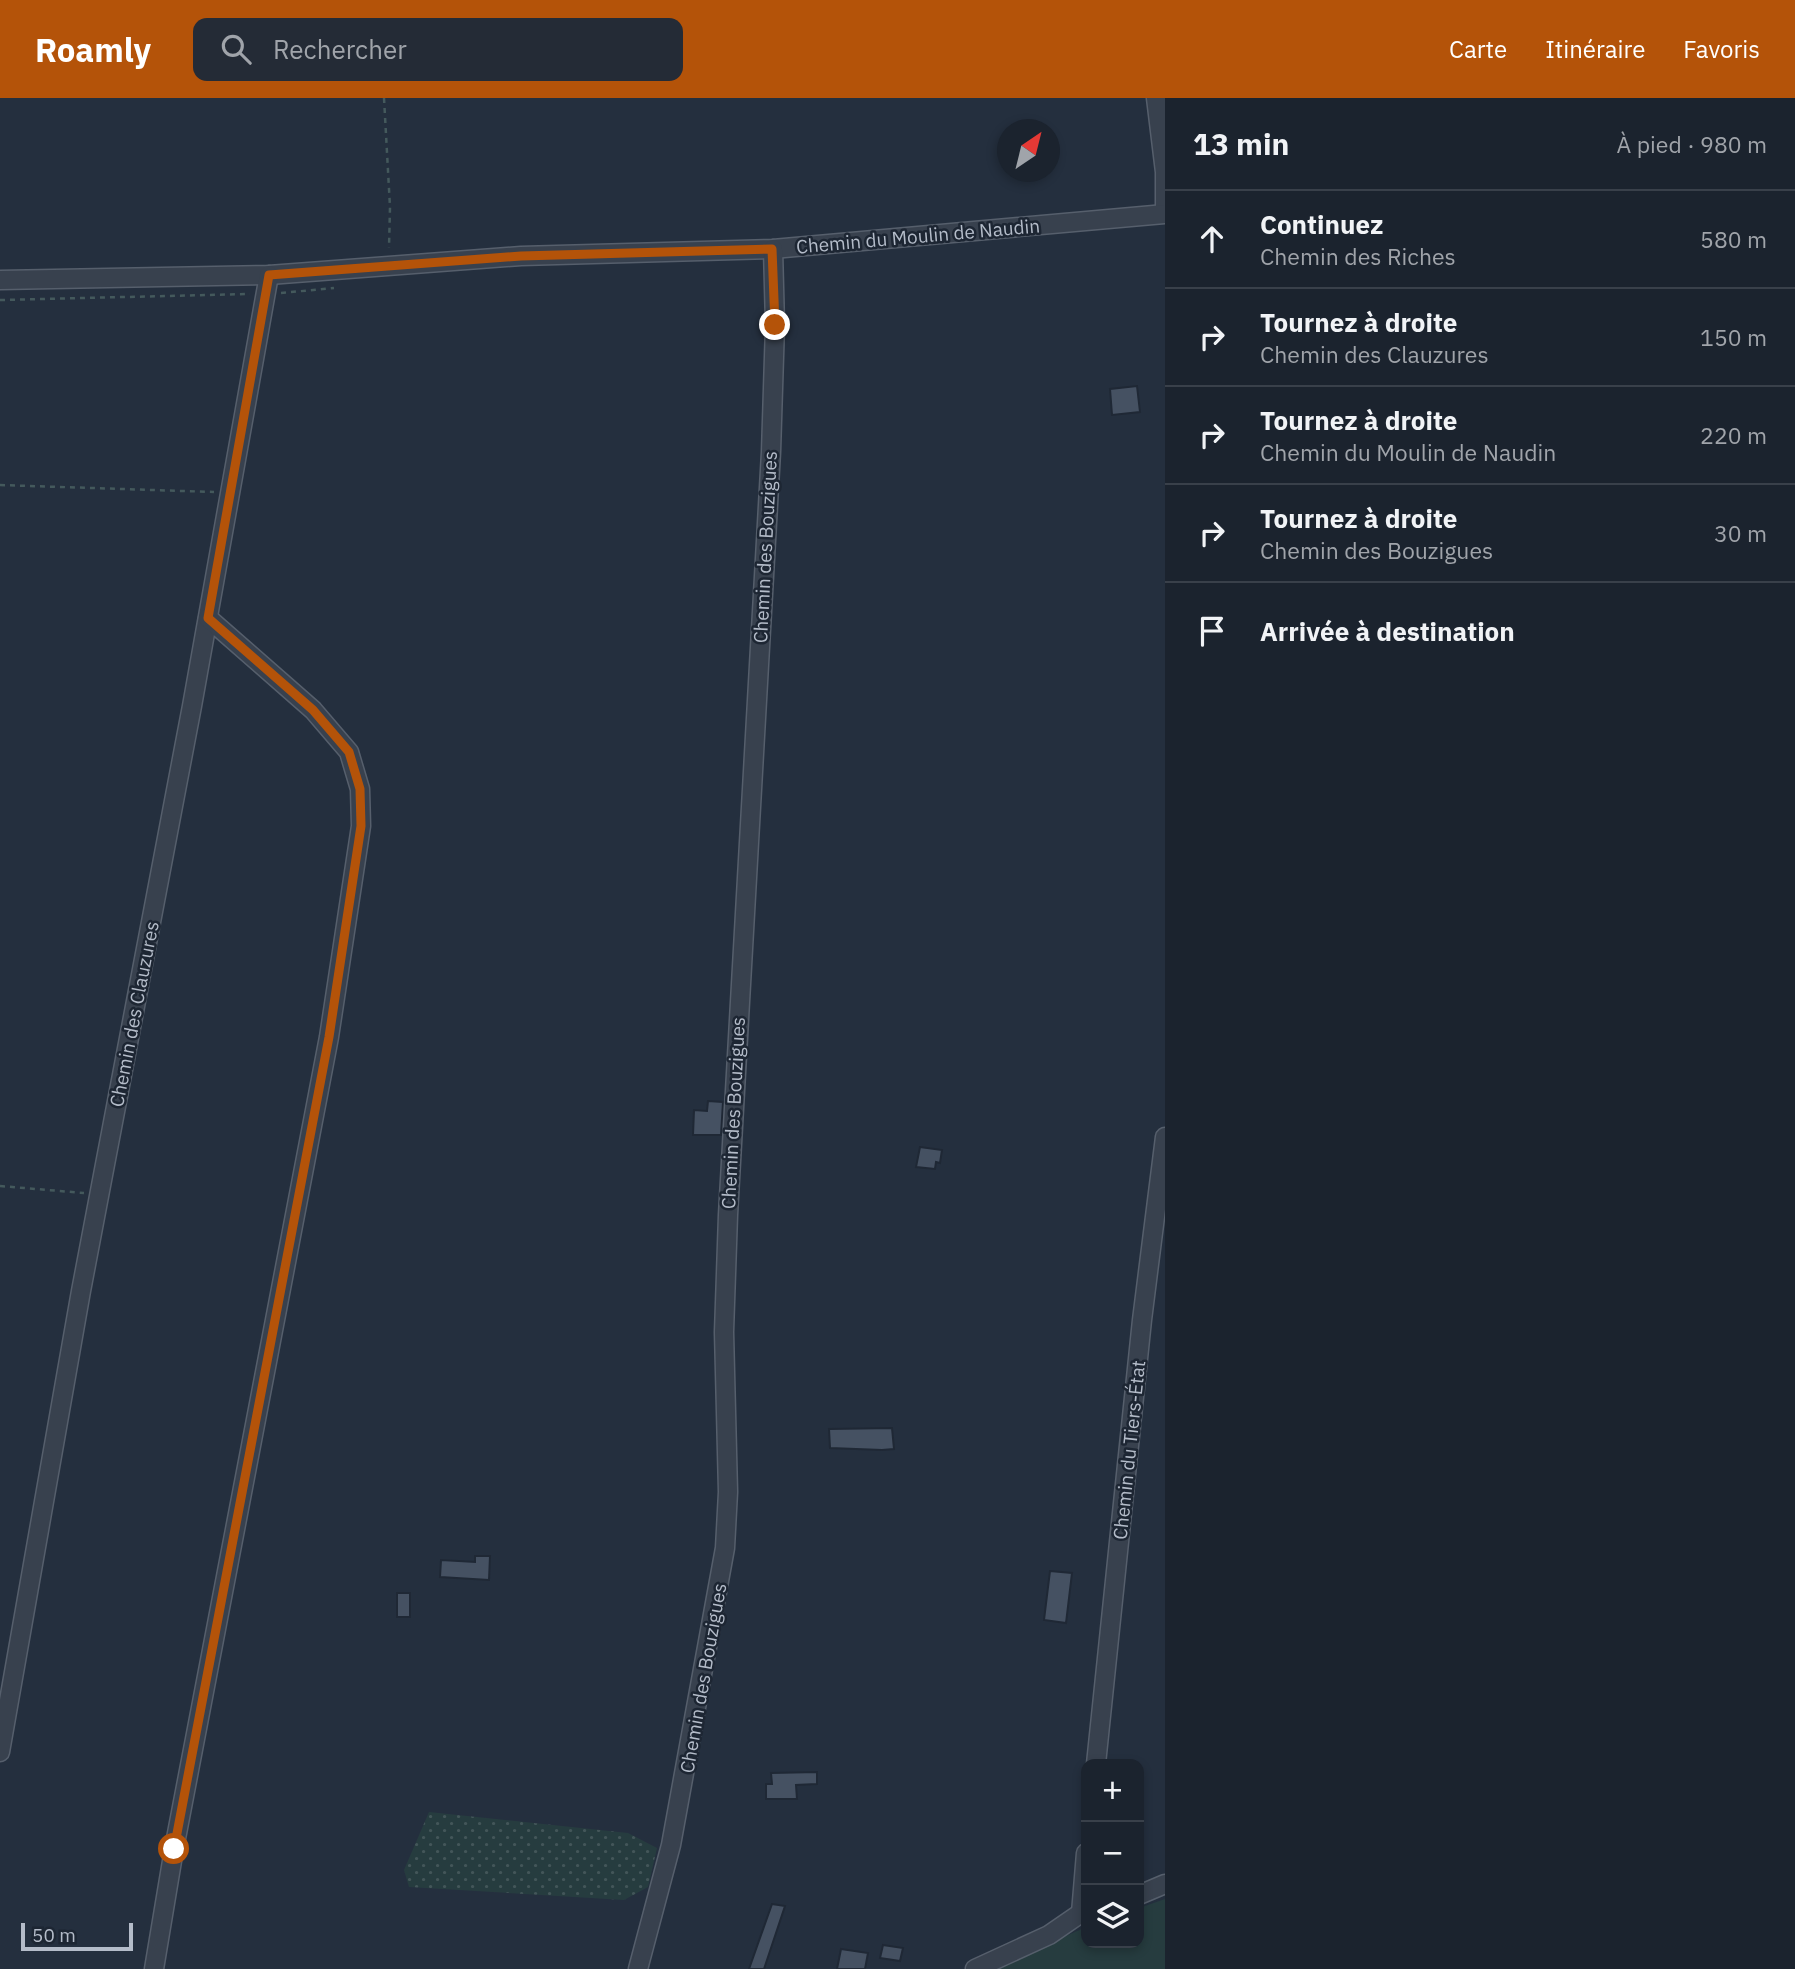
<!DOCTYPE html>
<html lang="fr">
<meta charset="utf-8">
<style>
:root{--surface:#1b232e;--page:#242b36;--text:#f1f3f6;--muted:#a0a4aa;--line:#39404a;--accent:#b45309}
body{margin:0;font-family:"IBM Plex Sans",sans-serif;background:var(--page);color:var(--text)}
.controls{position:absolute;right:21px;bottom:21px;display:grid;overflow:hidden;border-radius:14px;box-shadow:0 4px 10px #0003}
.controls button{width:63px;height:63px;display:grid;place-items:center;padding:0;border:0;border-bottom:2px solid var(--line);background:var(--surface);color:var(--text);font:35px sans-serif}
.compass{position:absolute;left:997px;top:21px;width:63px;height:63px;border-radius:50%;background:var(--surface);box-shadow:0 4px 10px #0003;rotate:35deg}
.scale{position:absolute;left:21px;bottom:18px;width:112px;box-sizing:border-box;padding-left:7px;border:4px solid #b4bcc9;border-top:0;font-size:19px;line-height:24px;white-space:nowrap;color:#b4bcc9;-webkit-text-stroke:5px #1d2633;paint-order:stroke}
.stop{position:absolute;width:21px;height:21px;margin:-16px;border:5px solid #b45309;border-radius:50%;background:#fff}
.stop.end{background:#b45309;border-color:#fff;box-shadow:0 2px 7px #0008}
.list{margin:0;padding:0;list-style:none}
h2{display:flex;justify-content:space-between;align-items:center;height:91px;margin:0;padding:0 28px;font-size:30px}
h2 small{font-size:23px;font-weight:400;color:var(--muted)}
.list li{display:grid;grid-template-columns:46px 1fr auto;gap:21px;align-items:center;box-sizing:border-box;height:98px;padding:0 28px;border-top:2px solid var(--line)}
.list b{display:block;font-size:26px;white-space:nowrap}
.list p{margin:0;font-size:23px;white-space:nowrap;color:var(--muted)}
.list em{font-size:23px;font-style:normal;color:var(--muted)}
.icon{flex:none;width:38px;height:38px;fill:none;stroke:currentColor;stroke-width:2;stroke-linecap:round;stroke-linejoin:round}
.map{position:relative;flex:none;width:1165px;height:1871px;overflow:hidden}
header{display:flex;align-items:center;gap:42px;box-sizing:border-box;height:98px;padding:0 35px;background:var(--accent);color:#fff}
header strong{font-size:33px}
nav{display:flex;gap:38px;margin-inline-start:auto;font-size:24px}
.search{width:490px;height:63px;background:var(--page);display:flex;align-items:center;gap:18px;box-sizing:border-box;padding:0 24px;border-radius:14px;color:var(--muted);font-size:26px}
main{display:flex}
aside{flex:1;background:var(--surface)}
.map>svg:first-child{display:block}
.grass{fill:url(#grass-dots)}
.park{fill:#263c3f}
.building{fill:#455162;stroke:#1f2835;stroke-width:2}
.lines{fill:none;stroke-linecap:round;stroke-linejoin:round}
.minor-casing{stroke:#565f6c;stroke-width:21}
.path{stroke:#44595c;stroke-width:2.5;stroke-dasharray:5 5;stroke-linecap:butt}
.minor{stroke:#38414e;stroke-width:18}
.route{stroke:#b45309;stroke-width:9}
.labels{text-anchor:middle;dominant-baseline:central;stroke-width:5;stroke-linejoin:round;paint-order:stroke}
.street-label{font-size:19px;fill:#b4bcc9;stroke:#1d2633}
</style>
<header>
<strong>Roamly</strong>
<div class="search"><svg class="icon" aria-label="search" viewBox="0 0 24 24"><circle cx="10" cy="10" r="6"/><path d="M15 15l6 6"/></svg>Rechercher</div>
<nav><a>Carte</a><a>Itinéraire</a><a>Favoris</a></nav>
</header>
<main>
<div class="map">
<svg width="1165" height="1871" viewBox="0 0 1165 1871">
<defs>
<pattern id="grass-dots" width="8" height="8" patternUnits="userSpaceOnUse" patternTransform="scale(1.75)"><rect width="8" height="8" fill="#263c3f"/><path d="M2 2h.1M6 6h.1" fill="none" stroke="#435659" stroke-width="1.8" stroke-linecap="round"/></pattern>
</defs>
<rect width="100%" height="100%" fill="#242f3e"/>
<path class="grass" d="M429,1714l199,21 29,15 -9,39 -24,13 -215,-13 -5,-17z"/>
<path class="park" d="M1165,1801v70h-172l93,-42v16h53v-35z"/>
<g class="building">
<path d="M1137,288l3,26 -28,3 -2,-26z"/>
<path d="M708,1003l15,1 -2,33h-28l1,-25 13,1z"/>
<path d="M920,1049l22,3 -2,13 -4,-1 -1,7 -19,-2z"/>
<path d="M892,1330l2,21 -12,1 -52,-2 -1,-19z"/>
<path d="M475,1458h15l-1,24 -49,-3 1,-17 34,2z"/>
<path d="M1050,1473l22,2 -6,50 -22,-3z"/>
<rect x="397" y="1495" width="13" height="24"/>
<path d="M817,1674v12l-21,1 1,14h-31v-15h6l-1,-11z"/>
<path d="M772,1806l13,2 -21,63h-15z"/>
<path d="M883,1847l20,3 -3,13 -20,-3z"/>
<path d="M841,1851l27,4 -3,16h-28z"/>
</g>
<g class="lines">
<g class="minor-casing">
<g id="minor">
<path d="M1156,0l9,74v38"/>
<path d="M0,182l269,-5 252,-19 252,-7 392,-35"/>
<path d="M0,1654l81,-461 111,-585 77,-431"/>
<path d="M1096,1666l46,-444 23,-183"/>
<path d="M1139,1797l26,-11"/>
<path d="M1081,1815l5,-60"/>
<path d="M154,1871l20,-120 155,-812 32,-211 -1,-37 -11,-37 -36,-42 -105,-92"/>
<path d="M638,1871l33,-124 54,-297 3,-56 -4,-160 4,-117 43,-763 4,-127 -2,-76"/>
<path d="M975,1871l74,-34 32,-22 5,-1"/>
</g>
</g>
<g class="path">
<path d="M384,0l6,109 -1,41"/>
<path d="M281,195l53,-5"/>
<path d="M0,202l250,-6"/>
<path d="M0,387l214,7"/>
<path d="M0,1088l84,7"/>
</g>
<use href="#minor" class="minor"/>
</g>
<g class="lines">
<path class="route" d="M174,1751l155,-812 32,-211 -1,-37 -11,-37 -36,-42 -105,-92 61,-343 252,-19 251,-7 3,76"/>
</g>
<g class="labels">
<g class="street-label">
<text transform="translate(918 138) rotate(-5)">Chemin du Moulin de Naudin</text>
<text transform="translate(765 449) rotate(-87)">Chemin des Bouzigues</text>
<text transform="translate(134 916) rotate(-79)">Chemin des Clauzures</text>
<text transform="translate(733 1015) rotate(-87)">Chemin des Bouzigues</text>
<text transform="translate(1129 1352) rotate(-84)">Chemin du Tiers-État</text>
<text transform="translate(703 1580) rotate(-80)">Chemin des Bouzigues</text>
</g>
</g>
</svg>
<div class="controls">
<button>+</button>
<button>−</button>
<button><svg class="icon" aria-label="layers" viewBox="0 0 24 24"><path d="M12 4l9 5-9 5-9-5zM3 14l9 5 9-5"/></svg></button>
</div>
<svg class="compass" viewBox="-18 -18 36 36"><path d="M0-13l5 13h-10z" fill="#e53935"/><path d="M0 13l5-13h-10z" fill="#a0a4aa"/></svg>
<div class="scale">50 m</div>
<div class="stop" style="left:174px;top:1751px"></div>
<div class="stop end" style="left:775px;top:227px"></div>
</div>
<aside>
<h2>13 min<small>À pied · 980 m</small></h2>
<ul class="list">
<li><svg class="icon" aria-label="ahead" viewBox="0 0 24 24"><path d="M12 20V5M6 11l6-6 6 6"/></svg><div><b>Continuez</b><p>Chemin des Riches</p></div><em>580 m</em></li>
<li><svg class="icon" aria-label="right" viewBox="0 0 24 24"><path d="M7 20v-9h11M14 6l5 5-5 5"/></svg><div><b>Tournez à droite</b><p>Chemin des Clauzures</p></div><em>150 m</em></li>
<li><svg class="icon" aria-label="right" viewBox="0 0 24 24"><path d="M7 20v-9h11M14 6l5 5-5 5"/></svg><div><b>Tournez à droite</b><p>Chemin du Moulin de Naudin</p></div><em>220 m</em></li>
<li><svg class="icon" aria-label="right" viewBox="0 0 24 24"><path d="M7 20v-9h11M14 6l5 5-5 5"/></svg><div><b>Tournez à droite</b><p>Chemin des Bouzigues</p></div><em>30 m</em></li>
<li><svg class="icon" aria-label="arrive" viewBox="0 0 24 24"><path d="M6 21V4h12l-3 4 3 4H6"/></svg><div><b>Arrivée à destination</b></div></li>
</ul>
</aside>
</main>
